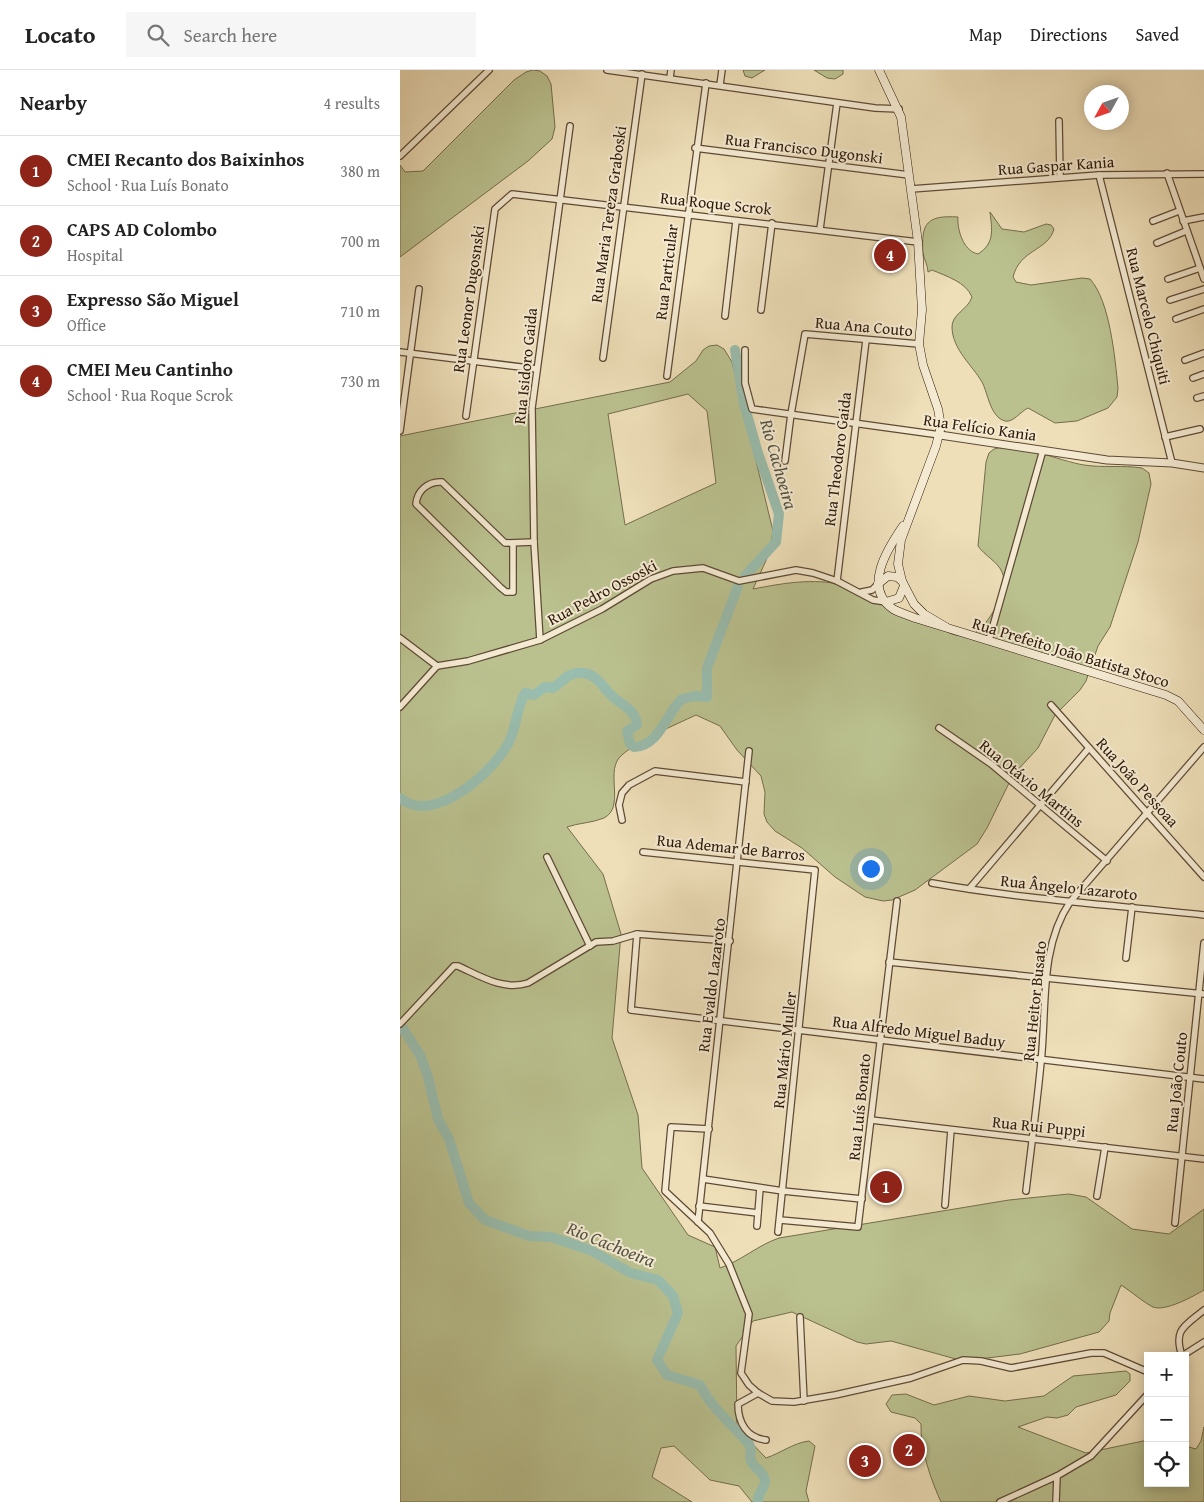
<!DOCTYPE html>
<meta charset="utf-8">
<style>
:root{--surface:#fff;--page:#f6f6f6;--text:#222;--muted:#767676;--line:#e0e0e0;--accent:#8f2418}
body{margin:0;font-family:"Gentium Book Plus",serif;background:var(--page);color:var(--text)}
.controls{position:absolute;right:15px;bottom:15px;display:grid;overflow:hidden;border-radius:0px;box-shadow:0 2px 12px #0003}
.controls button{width:45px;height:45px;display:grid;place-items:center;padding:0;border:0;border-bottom:1px solid var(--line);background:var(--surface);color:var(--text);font:25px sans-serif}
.compass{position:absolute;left:684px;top:15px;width:45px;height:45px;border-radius:50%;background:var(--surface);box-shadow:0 2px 12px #0003;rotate:230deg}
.you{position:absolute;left:470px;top:798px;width:18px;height:18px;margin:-12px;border:4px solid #fff;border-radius:50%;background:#1a73e8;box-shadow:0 0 0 8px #1a73e833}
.badge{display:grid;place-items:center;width:32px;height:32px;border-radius:50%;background:var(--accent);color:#fff;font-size:16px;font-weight:700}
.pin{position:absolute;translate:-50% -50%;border:2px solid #fff;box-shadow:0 1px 5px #0006}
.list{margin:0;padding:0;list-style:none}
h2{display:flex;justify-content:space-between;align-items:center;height:65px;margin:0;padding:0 20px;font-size:21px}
h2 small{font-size:16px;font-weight:400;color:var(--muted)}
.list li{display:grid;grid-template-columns:32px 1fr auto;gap:15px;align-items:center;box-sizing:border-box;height:70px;padding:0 20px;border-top:1px solid var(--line)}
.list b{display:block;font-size:19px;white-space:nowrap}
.list p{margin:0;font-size:16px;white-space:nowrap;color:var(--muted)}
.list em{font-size:16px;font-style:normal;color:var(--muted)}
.icon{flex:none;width:28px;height:28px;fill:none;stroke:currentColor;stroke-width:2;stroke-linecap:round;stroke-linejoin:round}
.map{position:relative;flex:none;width:804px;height:1432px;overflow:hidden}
header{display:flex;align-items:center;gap:30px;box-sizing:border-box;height:70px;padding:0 25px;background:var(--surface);border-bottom:1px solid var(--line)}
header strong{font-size:24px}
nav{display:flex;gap:28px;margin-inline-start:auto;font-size:18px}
.search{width:350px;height:45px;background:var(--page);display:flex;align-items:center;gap:12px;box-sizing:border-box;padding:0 18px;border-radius:0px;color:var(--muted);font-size:19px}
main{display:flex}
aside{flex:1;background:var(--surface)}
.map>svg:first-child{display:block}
.green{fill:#bac18f;stroke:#746d4c;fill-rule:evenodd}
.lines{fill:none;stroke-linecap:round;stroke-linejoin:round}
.river{stroke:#99bdae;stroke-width:10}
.minor-casing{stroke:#5e4a35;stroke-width:8}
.tertiary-casing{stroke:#5e4a35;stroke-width:9}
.secondary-casing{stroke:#2e1909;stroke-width:9}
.minor{stroke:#f4ead2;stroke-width:5.5}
.tertiary{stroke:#f4ead2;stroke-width:7}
.secondary{stroke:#f4ead2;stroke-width:8}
.labels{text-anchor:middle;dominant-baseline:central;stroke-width:4;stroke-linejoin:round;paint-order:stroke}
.street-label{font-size:16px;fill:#2e1909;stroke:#f4ead2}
.water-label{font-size:18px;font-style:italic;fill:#535243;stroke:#f4ead2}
</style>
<header>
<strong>Locato</strong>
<div class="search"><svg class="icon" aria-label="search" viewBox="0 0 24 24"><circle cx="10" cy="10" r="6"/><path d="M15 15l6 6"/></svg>Search here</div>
<nav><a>Map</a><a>Directions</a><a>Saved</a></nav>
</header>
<main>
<aside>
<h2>Nearby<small>4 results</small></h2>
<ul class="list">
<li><span class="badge">1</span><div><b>CMEI Recanto dos Baixinhos</b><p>School · Rua Luís Bonato</p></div><em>380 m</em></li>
<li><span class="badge">2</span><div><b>CAPS AD Colombo</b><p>Hospital</p></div><em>700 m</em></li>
<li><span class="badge">3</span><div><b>Expresso São Miguel</b><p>Office</p></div><em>710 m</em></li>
<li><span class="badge">4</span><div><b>CMEI Meu Cantinho</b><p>School · Rua Roque Scrok</p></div><em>730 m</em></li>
</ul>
</aside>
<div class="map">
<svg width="804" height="1432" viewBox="0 0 804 1432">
<rect width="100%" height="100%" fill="#eedfb9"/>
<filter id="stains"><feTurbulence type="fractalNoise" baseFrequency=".004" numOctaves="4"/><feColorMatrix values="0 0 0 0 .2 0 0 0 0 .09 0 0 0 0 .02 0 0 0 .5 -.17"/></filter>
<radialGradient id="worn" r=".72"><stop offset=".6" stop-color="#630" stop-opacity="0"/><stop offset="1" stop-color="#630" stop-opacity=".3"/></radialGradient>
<g class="green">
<path d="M133,0l7,1 7,5 4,8 4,43 -3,12 -24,22 -128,96v-92l5,7 18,-1 91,-91 12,-8z"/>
<path d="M343,0h22l-13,8 -7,-2z"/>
<path d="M414,0h29v4l-8,5 -8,-1z"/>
<path d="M590,142l12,17 22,3 22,-8 5,1 3,4c-6,22 -34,20 -41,48l3,5 15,3 51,-7 8,1c20,22 25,79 28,109l-1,9 -9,11 -31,13 -22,2 -27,-15c-7,3 -15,15 -23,13 -15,-4 -17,-28 -23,-39 -10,-17 -29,-32 -30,-54 -1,-14 16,-18 20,-31 -6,-15 -26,-21 -40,-27l-4,2c0,-7 -4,-12 -5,-19 -2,-30 4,-38 35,-36 -1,12 5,34 20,37 17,-11 14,-24 12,-42z"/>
<path d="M317,275l7,4 8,13 41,169 -4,23 -16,35c31,-6 60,-11 91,-4l108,49c6,2 13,3 19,1 17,-7 39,-47 31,-63 -5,-11 -17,-16 -24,-26l8,-84 3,-9 5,-4c24,-7 65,12 90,16 19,3 39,0 58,3l7,5 2,11 -13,58 -28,85 -12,19 -12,35 -6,9 -25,25 -17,33 -25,27 -26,53 -10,16 -62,46 -23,10 -9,1 -18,-4 -30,-20 -33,-29 -27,-17 -8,-9 -3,-8 1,-22 -4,-16 -24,-26 -17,-24 -24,-11c-19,9 -64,28 -77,43 -13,16 6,49 -15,60 -12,5 -26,5 -37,9l36,47 18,60 -9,104 26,77 4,53 46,67 27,12 5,21c21,-7 38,-23 59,-30l230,-38 60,-6 17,3 46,32 37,5 35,-25v81c-10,6 -39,22 -51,17 -10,-5 -21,-15 -32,-22l-11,28 -1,8 -10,11 -79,22 -57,7 -72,-20 -25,3 -9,-2 -65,-30 -39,9 -17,25 1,82 29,30c15,-5 27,-15 43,-17l6,5 -9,45 3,11h-57l-13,-16 -29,-6 -36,-34 -13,2 -9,29 40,25h-292v-1066l270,-54 26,-21 7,-11 6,-4zM288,324l19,17 9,72 -91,42 -17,-111z"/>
<path d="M726,1301l4,3v7l-14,14 -40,12 -8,8 -11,3 -10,-1 -29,10 68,26 62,-13v43h37v-37l11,3 5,-8 3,-14v75h-263c-10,-22 -21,-53 -20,-78l-6,-6 -24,-6 -5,-8 6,-9 14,-1 28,11 35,-9 36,5 39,-5 29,-20z"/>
</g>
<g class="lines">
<g class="river">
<path d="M335,280l9,54 14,49 21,61 -3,28 -31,34"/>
<path d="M0,728c33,29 96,-28 110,-58 6,-14 7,-32 15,-47l9,2 11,-8 8,1c10,-7 17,-17 30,-15 14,1 20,15 30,24 8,7 24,14 24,28l-10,6 3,13 4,3c25,0 33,-35 48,-48l13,-3 12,1v-29l31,-82"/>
<path d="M2,957l18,28 8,22 10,42 11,20 20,64 16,17 44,16 22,1 39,13 41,23 27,7 15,16 5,17 -21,47 10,15 33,10c12,24 32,39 49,59 4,6 -1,13 3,19 4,6 12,9 13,18 0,8 -8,12 -7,21"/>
</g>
<g class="minor-casing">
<g id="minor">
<path d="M207,0l268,38 24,1"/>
<path d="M270,8l1,-8"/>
<path d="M320,15l2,-15"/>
<path d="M659,51l1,56"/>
<path d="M295,78l214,27"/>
<path d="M0,86l89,-86"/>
<path d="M767,103l37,106"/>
<path d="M699,105l73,288"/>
<path d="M511,119l188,-14 105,-1"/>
<path d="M753,151l26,-10"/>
<path d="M783,151l21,-4"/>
<path d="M420,159l17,-126"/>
<path d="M757,173l29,-12"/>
<path d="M768,209l32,-11"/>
<path d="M770,230l34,-11"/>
<path d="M361,240l11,-87"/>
<path d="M325,246l11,-95"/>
<path d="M776,249l28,-10"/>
<path d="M345,280v33l7,26 188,26"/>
<path d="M0,282l137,17"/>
<path d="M203,288l39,-284"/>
<path d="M785,290l19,-7"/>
<path d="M267,306l39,-293"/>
<path d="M793,308l11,-4"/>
<path d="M797,328l7,-2"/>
<path d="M66,346l29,-207 17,-15 406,48"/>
<path d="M0,361l19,-142"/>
<path d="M765,367l35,-8"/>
<path d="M385,391l6,-47 14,-80 114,10"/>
<path d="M113,473v49h-7l-6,-5 -84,-83c1,-13 12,-23 26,-22l63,61 29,-1"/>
<path d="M437,511l29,-241"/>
<path d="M462,522l10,-2 6,-6"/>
<path d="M0,568l37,28"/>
<path d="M140,570l-6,-98 -2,-134 38,-282"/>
<path d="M589,570l54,-190"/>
<path d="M651,635l153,172"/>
<path d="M0,637l37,-41 31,-5 72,-21 62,-31 49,-30 22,-8 30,-3 36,13 57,-11 17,3 24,8 36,19 13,2"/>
<path d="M539,658l52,36 116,97"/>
<path d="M222,750l-3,-15 3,-12 7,-8 26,-14 91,11"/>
<path d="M243,782l172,18 -37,362"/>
<path d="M147,787l43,89"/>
<path d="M532,813c90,16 181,22 272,32"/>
<path d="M569,819l120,-141"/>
<path d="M237,864l-6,76 573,69"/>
<path d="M726,888l6,-51"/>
<path d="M489,892l315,32"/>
<path d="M0,954l54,-58h4c22,10 45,25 70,17l68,-41 17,-1 24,-7 93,7"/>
<path d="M471,1050l333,39"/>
<path d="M309,1059l-38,-2 -6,64 45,42 19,31 20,50 -8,59 8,12 9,8 14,8 22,1 41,-7 76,-17 52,-18 18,1 30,7 80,-15h13l44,19"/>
<path d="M303,1109l80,12 79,8"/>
<path d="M626,1121c5,-43 11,-86 15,-129 6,-53 -2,-114 29,-160l134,-155"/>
<path d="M697,1126l8,-49"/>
<path d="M545,1135l6,-75"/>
<path d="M299,1136l59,7"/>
<path d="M380,1150l78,7 39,-326"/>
<path d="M298,1152l51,-471"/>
<path d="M775,1153l29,-280"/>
<path d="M357,1156l3,-38"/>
<path d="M400,1247l4,84"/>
<path d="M782,1286c-9,-27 3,-30 22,-46"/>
<path d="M782,1286l22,-14"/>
<path d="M358,1323l-20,11c0,19 9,34 28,36"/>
<path d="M600,1432l57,-26 34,-20 57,-62"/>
<path d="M656,1432l1,-26"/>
</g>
</g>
<g class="tertiary-casing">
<path id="tertiary" d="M540,365l167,25 65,3 32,5"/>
</g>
<g class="secondary-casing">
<g id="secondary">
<path d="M479,0l22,47 17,125 4,68 -3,34 4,21 15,44 3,17 -5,20 -35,94 -3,24 4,17 12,23 10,10 22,13"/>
<path d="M503,456c-15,22 -41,62 -10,83 7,4 15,6 22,9l251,77 12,6 26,29"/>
<path d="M478,514l10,-8 9,1 5,4"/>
<path d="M486,532l13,-4 5,-12"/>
</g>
</g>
<use href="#minor" class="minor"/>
<use href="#tertiary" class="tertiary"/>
<use href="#secondary" class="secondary"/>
</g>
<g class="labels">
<g class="street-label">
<text transform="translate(404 78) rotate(7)">Rua Francisco Dugonski</text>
<text transform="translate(656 95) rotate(-4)">Rua Gaspar Kania</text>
<text transform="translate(316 133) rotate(6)">Rua Roque Scrok</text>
<text transform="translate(208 144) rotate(-82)">Rua Maria Tereza Graboski</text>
<text transform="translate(266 202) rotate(-83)">Rua Particular</text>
<text transform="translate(68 229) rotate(-82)">Rua Leonor Dugosnski</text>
<text transform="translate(749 246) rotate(76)">Rua Marcelo Chiquiti</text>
<text transform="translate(464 256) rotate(5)">Rua Ana Couto</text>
<text transform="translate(125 296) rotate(-84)">Rua Isidoro Gaida</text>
<text transform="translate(580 357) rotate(8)">Rua Felício Kania</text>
<text transform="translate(437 389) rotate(-83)">Rua Theodoro Gaida</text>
<text transform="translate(202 522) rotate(-28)">Rua Pedro Ossoski</text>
<text transform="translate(671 582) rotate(17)">Rua Prefeito João Batista Stoco</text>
<text transform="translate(738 712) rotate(48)">Rua João Pessoaa</text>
<text transform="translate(632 713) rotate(39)">Rua Otávio Martins</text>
<text transform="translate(331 777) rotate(6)">Rua Ademar de Barros</text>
<text transform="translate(669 817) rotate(6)">Rua Ângelo Lazaroto</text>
<text transform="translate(311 915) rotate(-83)">Rua Evaldo Lazaroto</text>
<text transform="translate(634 931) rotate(-84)">Rua Heitor Busato</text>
<text transform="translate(519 961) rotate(7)">Rua Alfredo Miguel Baduy</text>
<text transform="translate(384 980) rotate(-84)">Rua Mário Muller</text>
<text transform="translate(776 1012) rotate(-84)">Rua João Couto</text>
<text transform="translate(459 1037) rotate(-84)">Rua Luís Bonato</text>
<text transform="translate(639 1056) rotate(6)">Rua Rui Puppi</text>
</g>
<g class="water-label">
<text transform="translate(379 394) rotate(74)">Rio Cachoeira</text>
<text transform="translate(211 1174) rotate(22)">Rio Cachoeira</text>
</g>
</g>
<rect width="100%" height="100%" filter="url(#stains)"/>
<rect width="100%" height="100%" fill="url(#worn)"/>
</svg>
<div class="controls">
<button>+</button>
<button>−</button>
<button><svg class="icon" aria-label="locate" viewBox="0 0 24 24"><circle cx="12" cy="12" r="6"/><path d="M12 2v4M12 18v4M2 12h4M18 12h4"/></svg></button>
</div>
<svg class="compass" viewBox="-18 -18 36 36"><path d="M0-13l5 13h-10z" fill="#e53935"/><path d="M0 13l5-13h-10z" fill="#767676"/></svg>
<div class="you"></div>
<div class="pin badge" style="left:486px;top:1117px">1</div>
<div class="pin badge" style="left:509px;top:1380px">2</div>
<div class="pin badge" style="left:465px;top:1391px">3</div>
<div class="pin badge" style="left:490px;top:185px">4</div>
</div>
</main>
